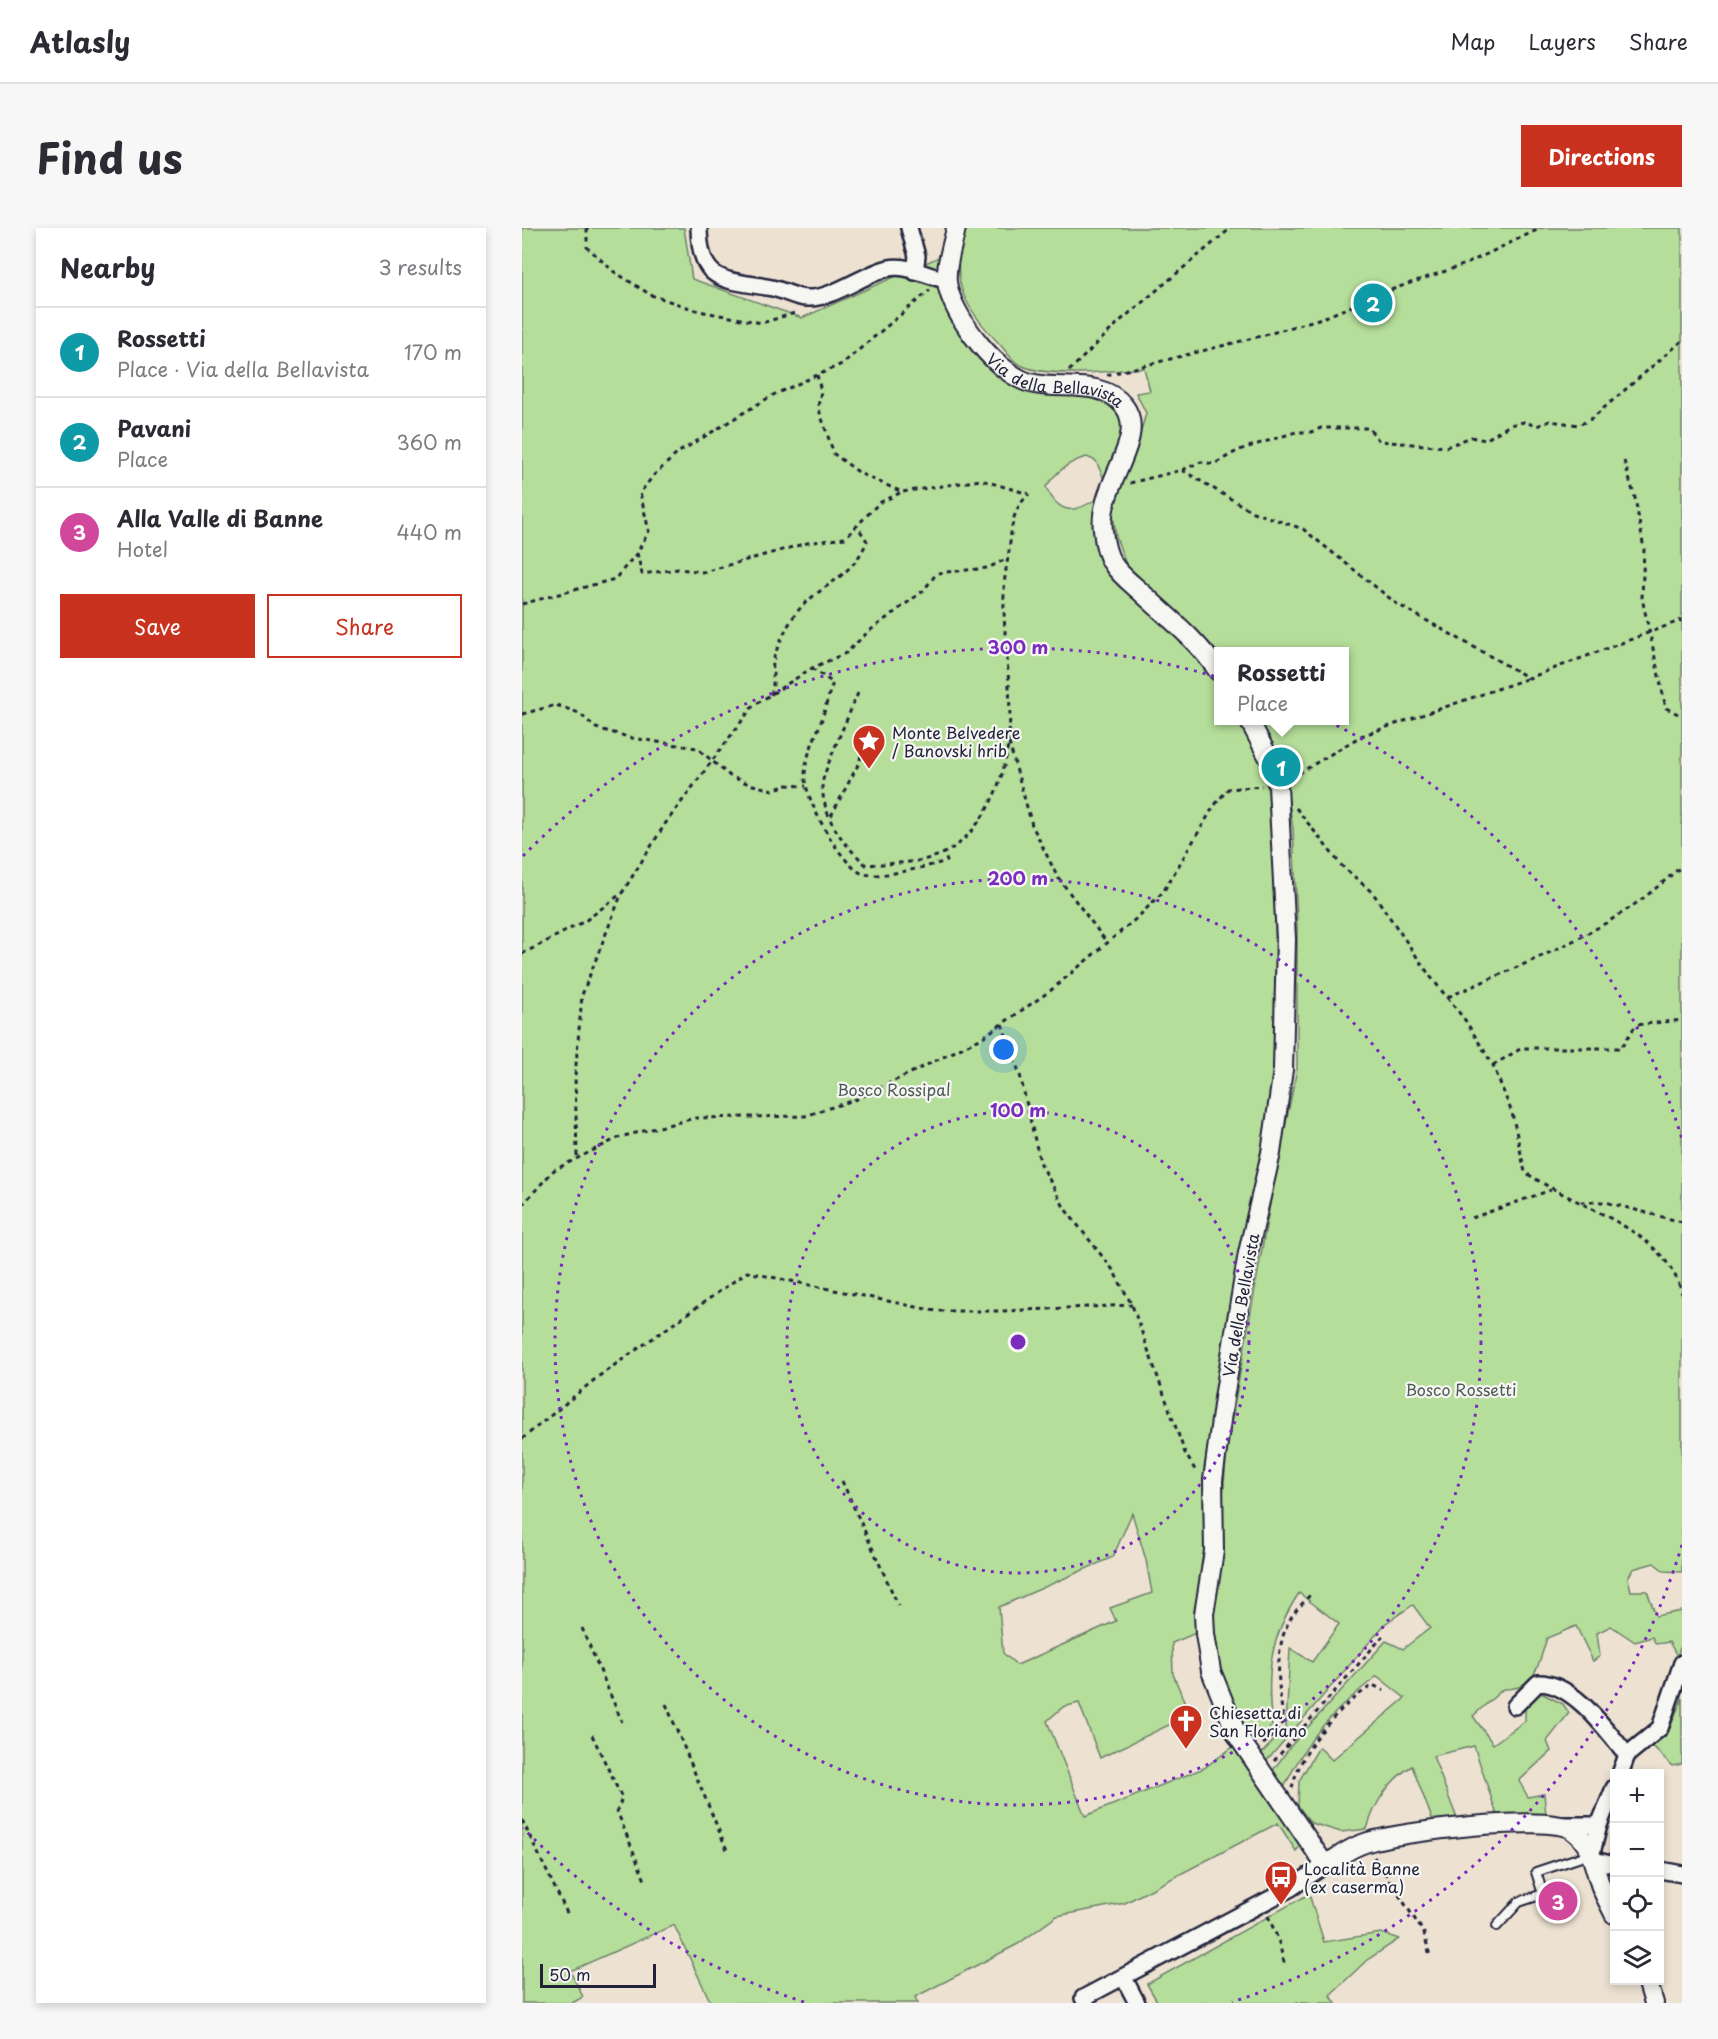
<!DOCTYPE html>
<meta charset="utf-8">
<style>
:root{--surface:#fff;--page:#f7f7f7;--text:#2b2b33;--muted:#7c7c81;--line:#e1e1e2;--accent:#c8321e}
body{margin:0;font-family:"Playpen Sans",sans-serif;background:var(--page);color:var(--text)}
.controls{position:absolute;right:18px;bottom:18px;display:grid;overflow:hidden;border-radius:0px;box-shadow:0 3px 9px #0003}
.controls button{width:54px;height:54px;display:grid;place-items:center;padding:0;border:0;border-bottom:2px solid var(--line);background:var(--surface);color:var(--text);font:30px sans-serif}
.scale{position:absolute;left:18px;bottom:15px;width:116px;box-sizing:border-box;padding-left:6px;border:3px solid #22223b;border-top:0;font-size:16px;line-height:21px;white-space:nowrap;color:#22223b;-webkit-text-stroke:4px #f6f6f2;paint-order:stroke}
.you{position:absolute;left:482px;top:822px;width:21px;height:21px;margin:-15px;border:4px solid #fff;border-radius:50%;background:#1a73e8;box-shadow:0 0 0 9px #1a73e833}
.badge{display:grid;place-items:center;width:39px;height:39px;border-radius:50%;background:var(--accent);color:#fff;font-size:20px;font-weight:700}
.pin{position:absolute;translate:-50% -50%;border:3px solid #fff;box-shadow:0 2px 6px #0006}
.popup{position:absolute;left:692px;top:419px;width:135px;height:78px;box-sizing:border-box;display:grid;place-content:center;border-radius:0px;background:var(--surface);filter:drop-shadow(0 2px 4px #0005);font-size:20px;white-space:nowrap;color:var(--muted)}
.popup b{font-size:22px;color:var(--text)}
.popup::after{content:'';position:absolute;left:50%;top:100%;margin-left:-12px;border:12px solid transparent;border-top-color:var(--surface)}
.list{margin:0;padding:0;list-style:none}
h2{display:flex;justify-content:space-between;align-items:center;height:78px;margin:0;padding:0 24px;font-size:26px}
h2 small{font-size:20px;font-weight:400;color:var(--muted)}
.list li{display:grid;grid-template-columns:39px 1fr auto;gap:18px;align-items:center;box-sizing:border-box;height:90px;padding:0 24px;border-top:2px solid var(--line)}
.list b{display:block;font-size:22px;white-space:nowrap}
.list p{margin:0;font-size:20px;white-space:nowrap;color:var(--muted)}
.list em{font-size:20px;font-style:normal;color:var(--muted)}
.actions{display:flex;gap:12px;padding:18px 24px}
.actions a{flex:1;padding:14px 0;border:2px solid var(--accent);border-radius:0px;text-align:center;font-size:21px;color:var(--accent)}
.actions .main{background:var(--accent);color:#fff}
.icon{flex:none;width:33px;height:33px;fill:none;stroke:currentColor;stroke-width:2;stroke-linecap:round;stroke-linejoin:round}
.map{position:relative;flex:none;width:1160px;height:1775px;overflow:hidden;border-radius:0px}
header{display:flex;align-items:center;gap:36px;box-sizing:border-box;height:84px;padding:0 30px;background:var(--surface);border-bottom:2px solid var(--line)}
header strong{font-size:28px}
nav{display:flex;gap:33px;margin-inline-start:auto;font-size:21px}
.intro{display:flex;align-items:center;justify-content:space-between;box-sizing:border-box;height:144px;padding:0 36px}
h1{margin:0;font-size:42px}
.button{padding:15px 27px;border-radius:0px;background:var(--accent);color:#fff;font-size:21px;font-weight:700}
main{display:flex;gap:36px;padding:0 36px}
aside{flex:1;background:var(--surface);border-radius:0px;box-shadow:0 3px 9px #0003}
.map>svg:first-child{display:block}
.green{fill:#b5de9a;stroke:#6c806a;stroke-width:1.5;fill-rule:evenodd}
.lines{fill:none;stroke-linecap:round;stroke-linejoin:round}
.service-casing{stroke:#22223b;stroke-width:12}
.minor-casing{stroke:#22223b;stroke-width:20}
.tertiary-casing{stroke:#22223b;stroke-width:22}
.path{stroke:#22223b;stroke-width:3;stroke-dasharray:4.5 4.5;stroke-linecap:butt}
.service{stroke:#f6f6f2;stroke-width:8}
.minor{stroke:#f6f6f2;stroke-width:15}
.tertiary{stroke:#f6f6f2;stroke-width:18}
.ring{fill:none;stroke:#7b2cbf;stroke-width:3;stroke-dasharray:3 6}
.labels{text-anchor:middle;dominant-baseline:central;stroke-width:4.5;stroke-linejoin:round;paint-order:stroke}
.street-label{font-size:16px;fill:#22223b;stroke:#f6f6f2}
.poi-label{font-size:16px;fill:#22223b;stroke:#f6f6f2;text-anchor:start}
.park-label{font-size:16px;fill:#4e5a58;stroke:#f6f6f2}
.centre{fill:#7b2cbf;stroke:#f6f6f2;stroke-width:3}
.ring-label{font-size:18px;text-anchor:middle;font-weight:bold;fill:#7b2cbf;stroke:#f6f6f2;stroke-width:4.5;stroke-linejoin:round;paint-order:stroke}
</style>
<header>
<strong>Atlasly</strong>
<nav><a>Map</a><a>Layers</a><a>Share</a></nav>
</header>
<div class="intro"><h1>Find us</h1><a class="button">Directions</a></div>
<main>
<aside>
<h2>Nearby<small>3 results</small></h2>
<ul class="list">
<li><span class="badge" style="background:#0f9aa8">1</span><div><b>Rossetti</b><p>Place · Via della Bellavista</p></div><em>170 m</em></li>
<li><span class="badge" style="background:#0f9aa8">2</span><div><b>Pavani</b><p>Place</p></div><em>360 m</em></li>
<li><span class="badge" style="background:#d1479c">3</span><div><b>Alla Valle di Banne</b><p>Hotel</p></div><em>440 m</em></li>
</ul>
<div class="actions"><a class="main">Save</a><a>Share</a></div>
</aside>
<div class="map">
<svg width="1160" height="1775" viewBox="0 0 1160 1775">
<rect width="100%" height="100%" fill="#ede2d2"/>
<filter id="ink" filterUnits="userSpaceOnUse"><feTurbulence type="fractalNoise" baseFrequency=".0167" numOctaves="2"/><feDisplacementMap in="SourceGraphic" scale="12" xChannelSelector="R" yChannelSelector="G"/><feConvolveMatrix kernelMatrix="1 2 1 2 8 2 1 2 1" color-interpolation-filters="sRGB"/></filter>
<g filter="url(#ink)">
<g class="green">
<path d="M0,0h162l8,51 110,39 137,-61 3,32 54,84 112,26c29,31 11,48 -3,82l-9,-20 -9,-4c-17,4 -31,15 -41,30 13,28 28,27 52,11l14,77 86,84 20,27v34l22,1 16,31 16,44 6,267 -48,246 -26,160 2,58 -10,106 -24,10 1,31 17,41 -90,43 -21,-55 -16,4 -16,14 38,95 119,-48 30,-22 69,97 -7,8 -18,-28 -153,80 -68,13 -39,28 -103,53 3,6h-207l-37,-78 -104,46 13,26 -11,6h-50zM610,1285l14,47 6,33 -42,15 6,13 -99,44 -14,-12 -4,-46 114,-50z"/>
<path d="M441,0h719v1344l-18,-1 -10,-8 -21,6 -5,9 3,13h16l9,25 26,-5v32l-5,13 -8,-14 -13,2 -4,-7 -17,5 -24,-16 -14,7 3,23 -7,5 -17,-35 -29,12c-9,26 -10,52 -44,51l-30,27 20,28 32,-23v-13l16,-15 22,11 6,9 -22,28 4,10 -32,30 9,16 16,-3 2,21h-49l-23,-69 -41,10 25,65 -24,3 -22,-58c-23,14 -38,38 -45,63l-26,3 -30,-9 -13,-17 1,-25 20,-34 13,13 73,-62 -28,-22c-46,37 -70,61 -95,116l-11,-19 19,-26 96,-106 17,8 27,-21 -17,-23 -27,18 -122,141 -3,-10 25,-26 4,-80 22,14 27,-38 -40,-31c-30,46 -33,80 -27,133l-23,19 -31,-73 -11,-49 12,-76 8,-101 48,-270 22,-107v-149l-4,-91 -6,-40 -11,-36 -15,-32 83,-1v-68h-126v2l-21,-24 -44,-37 -26,-26 -11,-30 -4,-32 3,-16 25,-54 6,-22 -10,-20 14,-2 -6,-23c-30,3 -101,12 -127,-5 -8,-6 -15,-17 -22,-24 -36,-38 -43,-60 -32,-111z"/>
<path d="M1160,1470v66l-10,2 -22,-23 20,-15z"/>
<path d="M787,1666l15,48 57,-9 18,6 -32,21 -37,35 6,8h-178l-11,-19z"/>
</g>
<g class="lines">
<g class="service-casing">
<path id="service" d="M975,1698l22,-24 24,-8 -7,-22 54,-18"/>
</g>
<g class="minor-casing">
<g id="minor">
<path d="M177,0c1,57 26,51 73,60 11,2 24,10 35,10 24,2 58,-25 82,-30 18,-4 39,9 58,12"/>
<path d="M387,0l8,28 -2,16"/>
<path d="M993,1478l23,-23c35,-1 69,48 89,72"/>
<path d="M1098,1546l7,-19 33,-27 22,-65"/>
<path d="M1043,1597h34"/>
<path d="M1070,1625l7,-28 15,-37"/>
<path d="M1072,1632l20,5"/>
<path d="M1138,1642l22,4"/>
<path d="M602,1750l13,25"/>
<path d="M564,1775l-3,-5 208,-110 34,-23"/>
</g>
</g>
<g class="tertiary-casing">
<g id="tertiary">
<path id="s1" d="M434,0c-3,16 -11,38 -9,54 4,34 53,97 88,102 29,6 68,-5 89,22 25,32 -27,80 -21,124 1,11 3,24 10,34 7,11 19,20 29,29 26,24 56,48 76,78"/>
<path d="M727,492l23,44 6,22 8,153 -3,131 -12,83 -23,100 -24,145 -11,82 1,71 -10,63 1,20 6,37 26,64 88,130c13,-8 26,-18 40,-22 31,-11 184,-30 207,-13 19,13 20,30 27,51 3,11 10,22 15,33"/>
<path d="M1125,1752l7,23"/>
</g>
</g>
<g class="path">
<path d="M65,0v19l26,24 38,24 48,16 63,12 36,-11"/>
<path d="M547,143l51,-50 111,-93"/>
<path d="M295,147l4,16 -3,16 16,47 27,20 41,18 79,-12 48,14"/>
<path d="M585,147l158,-40 60,-18 71,-29 70,-24 75,-36"/>
<path d="M1102,233l11,37 9,51 -2,49 24,110 16,8"/>
<path d="M660,242l71,42 50,17 94,75 132,74 153,-58"/>
<path d="M608,255l52,-13 19,-8 13,2 25,-14 57,-18h15l10,-4h48l10,13 67,6 25,-10 14,3 25,-15 14,-3 13,4 13,-5 29,4 12,-6 91,-78"/>
<path d="M115,325l5,21 36,-5 26,3 103,-29 38,-5 34,-35 23,-11"/>
<path d="M0,376l93,-25 22,-26 12,-22 -9,-38 13,-17 26,-24 94,-57 69,-31 88,-74"/>
<path d="M290,440l21,15c-5,12 -7,24 -11,36 -6,18 -17,37 -17,57 -1,22 35,87 56,97 15,7 69,-7 86,-12l-3,-7"/>
<path d="M336,465c-6,15 -36,81 -36,92 2,36 20,57 44,80 25,-2 53,-1 76,-11 18,-8 32,-24 42,-40 44,-71 18,-145 20,-222 0,-14 3,-28 5,-41 3,-24 2,-40 20,-57"/>
<path d="M249,467c4,-13 1,-20 2,-32 1,-11 14,-37 21,-47 22,-31 57,-35 73,-75l-10,-15"/>
<path d="M0,486l34,-9 23,8 17,15 36,10 65,10 33,28 19,8 24,6 13,-5 20,1"/>
<path d="M487,515l23,82 25,51 51,68"/>
<path d="M769,550l70,-42 168,-58"/>
<path d="M774,580l45,57 32,28 57,83 35,44 28,45 19,48 13,59c51,36 141,56 157,122"/>
<path d="M309,588l29,-55 3,-25"/>
<path d="M0,726l63,-33 37,-28 43,-69 88,-118 59,-38 34,-15 22,-21 55,-41 14,-18 51,-5 20,-10"/>
<path d="M926,769c68,-30 139,-56 198,-101 13,-10 24,-20 36,-30"/>
<path d="M480,796l18,51 20,87 25,47 48,61 19,35 53,148 12,20"/>
<path d="M971,837l29,-17h99l15,-23 46,-5"/>
<path d="M55,928l-2,-80 7,-81 39,-100"/>
<path d="M1059,974h24l77,20"/>
<path d="M0,977l32,-35 66,-33 75,-19 110,-2 52,-17 123,-60 70,-48 88,-74 25,-25 51,-86 14,-17 34,-3"/>
<path d="M950,990l79,-28"/>
<path d="M0,1211l77,-63 148,-104 189,39h68l128,-6"/>
<path d="M320,1253l56,124"/>
<path d="M60,1400l40,94"/>
<path d="M144,1476l61,146"/>
<path d="M70,1507l30,63 -5,13 29,72"/>
<path d="M741,1516l13,-10 8,-13c-6,-32 -11,-75 8,-105 5,-7 12,-14 18,-21"/>
<path d="M752,1533l109,-125"/>
<path d="M770,1560c9,-40 47,-82 81,-103l11,6"/>
<path d="M0,1592l47,97"/>
<path d="M852,1629l50,76 6,23"/>
<path d="M746,1688l10,23 7,27"/>
</g>
<use href="#service" class="service"/>
<use href="#minor" class="minor"/>
<use href="#tertiary" class="tertiary"/>
</g>
</g>
<g class="ring">
<circle cx="496" cy="1114" r="231"/>
<circle cx="496" cy="1114" r="463"/>
<path d="M1160 1317A694 694 0 0 1 710 1774M282 1774A694 694 0 0 1 1 1600M1 628A694 694 0 0 1 1160 911"/>
</g>
<defs>
<g id="sight-pin" transform="scale(1.725)"><path d="M0 17L-7.5 6A9.5 9.5 0 1 1 7.5 6Z" fill="#c8321e" stroke="#f6f6f2"/><path d="M0-6L1.8-2.2L6-1.7L2.9 1.2L3.7 5.4L0 3.3L-3.7 5.4L-2.9 1.2L-6-1.7L-1.8-2.2Z" fill="#fff"/></g>
<g id="church-pin" transform="scale(1.725)"><path d="M0 17L-7.5 6A9.5 9.5 0 1 1 7.5 6Z" fill="#c8321e" stroke="#f6f6f2"/><path d="M-1.2-6h2.4v3.5h3.3v2.4h-3.3V6h-2.4V-.1h-3.3v-2.4h3.3Z" fill="#fff"/></g>
<g id="bus-pin" transform="scale(1.725)"><path d="M0 17L-7.5 6A9.5 9.5 0 1 1 7.5 6Z" fill="#c8321e" stroke="#f6f6f2"/><path d="M-5-6H5V4H4V6H2V4H-2V6H-4V4H-5ZM-3.5-4V0h7V-4ZM-3.5 1.2v1.5H-2V1.2ZM2 1.2v1.5H3.5V1.2Z" fill="#fff"/></g>
</defs>
<g fill-rule="evenodd">
<use href="#sight-pin" x="347" y="513"/>
<use href="#church-pin" x="664" y="1493"/>
<use href="#bus-pin" x="759" y="1649"/>
</g>
<g class="labels">
<g class="street-label">
<text stroke="none"><textPath href="#s1" startOffset="214">Via della Bellavista</textPath></text>
<text transform="translate(718 1077) rotate(-80)">Via della Bellavista</text>
</g>
<g class="poi-label">
<text x="370" y="504">Monte Belvedere<tspan x="370" dy="18">/ Banovski hrib</tspan></text>
<text x="687" y="1484">Chiesetta di<tspan x="687" dy="18">San Floriano</tspan></text>
<text x="782" y="1640">Località Banne<tspan x="782" dy="18">(ex caserma)</tspan></text>
</g>
<g class="park-label">
<text x="372" y="861">Bosco Rossipal</text>
<text x="939" y="1161">Bosco Rossetti</text>
</g>
</g>
<circle cx="496" cy="1114" r="9" class="centre"/>
<g class="ring-label">
<text x="496" y="426">300 m</text>
<text x="496" y="657">200 m</text>
<text x="496" y="889">100 m</text>
</g>
</svg>
<div class="controls">
<button>+</button>
<button>−</button>
<button><svg class="icon" aria-label="locate" viewBox="0 0 24 24"><circle cx="12" cy="12" r="6"/><path d="M12 2v4M12 18v4M2 12h4M18 12h4"/></svg></button>
<button><svg class="icon" aria-label="layers" viewBox="0 0 24 24"><path d="M12 4l9 5-9 5-9-5zM3 14l9 5 9-5"/></svg></button>
</div>
<div class="scale">50 m</div>
<div class="you"></div>
<div class="pin badge" style="left:759px;top:539px;background:#0f9aa8">1</div>
<div class="popup"><b>Rossetti</b>Place</div>
<div class="pin badge" style="left:851px;top:75px;background:#0f9aa8">2</div>
<div class="pin badge" style="left:1036px;top:1673px;background:#d1479c">3</div>
</div>
</main>
